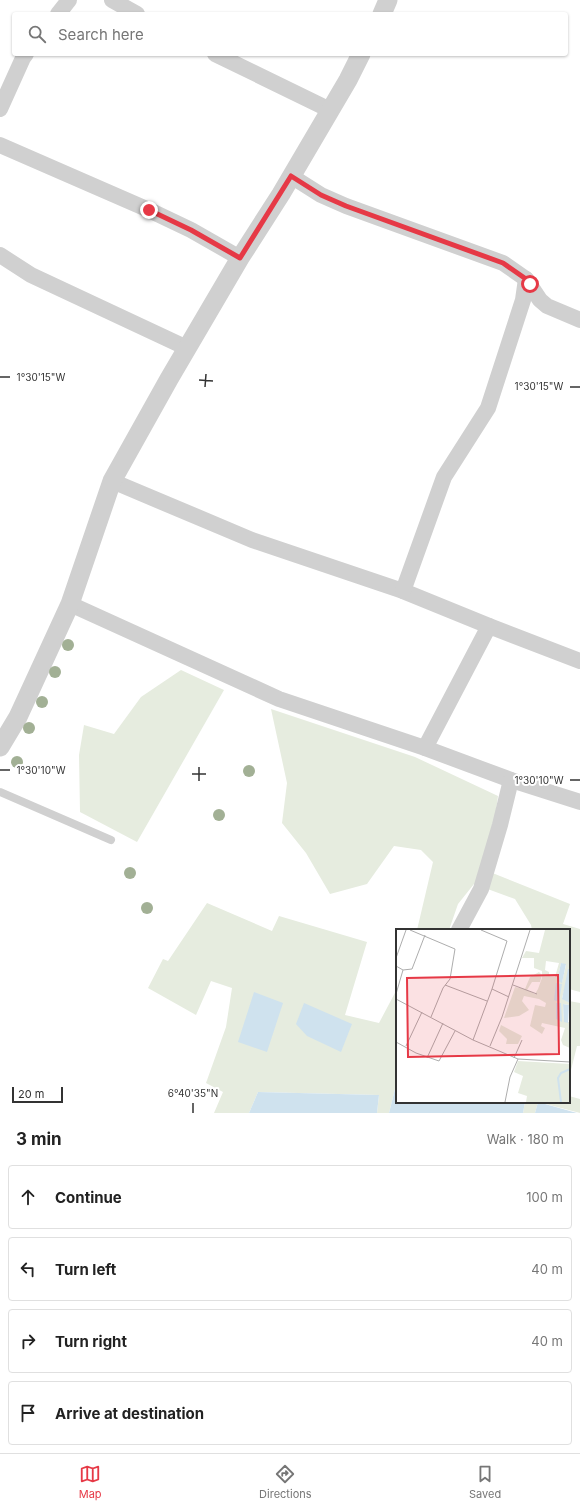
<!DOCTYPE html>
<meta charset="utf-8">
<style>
:root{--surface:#fff;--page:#f2f2f2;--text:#222;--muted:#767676;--line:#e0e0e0;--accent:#e63946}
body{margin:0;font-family:Inter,sans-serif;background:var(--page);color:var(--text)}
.scale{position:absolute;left:12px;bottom:10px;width:51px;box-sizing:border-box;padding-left:4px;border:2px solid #333;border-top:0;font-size:11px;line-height:14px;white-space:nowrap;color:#333;-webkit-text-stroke:3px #fff;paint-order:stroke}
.stop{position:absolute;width:12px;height:12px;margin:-9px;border:3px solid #e63946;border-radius:50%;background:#fff}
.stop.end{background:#e63946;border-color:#fff;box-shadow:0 1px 4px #0008}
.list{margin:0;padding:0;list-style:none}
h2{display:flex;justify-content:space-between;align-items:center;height:52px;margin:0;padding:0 16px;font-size:17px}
h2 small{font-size:13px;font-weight:400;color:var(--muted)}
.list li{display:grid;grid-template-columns:26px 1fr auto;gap:12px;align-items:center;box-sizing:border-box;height:64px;margin:0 8px 8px;padding:0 8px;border:1px solid var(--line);border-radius:4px}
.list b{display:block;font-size:15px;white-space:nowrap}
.list em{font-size:13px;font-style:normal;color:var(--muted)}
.icon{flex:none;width:22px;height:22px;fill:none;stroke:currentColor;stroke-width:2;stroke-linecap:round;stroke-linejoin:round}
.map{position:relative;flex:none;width:580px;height:1113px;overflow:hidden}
.search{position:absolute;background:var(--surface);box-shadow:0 1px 3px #0004;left:12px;right:12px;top:12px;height:44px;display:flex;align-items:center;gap:10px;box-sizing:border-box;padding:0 14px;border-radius:4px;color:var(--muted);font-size:15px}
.sheet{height:340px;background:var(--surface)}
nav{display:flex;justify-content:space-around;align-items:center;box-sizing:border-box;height:56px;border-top:1px solid var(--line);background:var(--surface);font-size:11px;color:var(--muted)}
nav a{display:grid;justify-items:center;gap:2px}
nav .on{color:var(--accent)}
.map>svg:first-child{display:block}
.green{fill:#e6ecdf}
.water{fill:#cfe2ee}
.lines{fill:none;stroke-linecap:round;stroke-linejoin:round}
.service{stroke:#d0d0d0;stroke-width:8}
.minor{stroke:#d0d0d0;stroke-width:16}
.tertiary{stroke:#d0d0d0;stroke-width:19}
.tree{fill:#a2b095}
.route{stroke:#e63946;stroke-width:5}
.ticks{fill:none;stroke:#333;stroke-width:1.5}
.inset-river{fill:none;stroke:#cfe2ee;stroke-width:2}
.inset-road{fill:none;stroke:#adadad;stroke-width:1}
.view{fill:#e63946;fill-opacity:0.15;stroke:#e63946;stroke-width:2}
.inset-edge{fill:none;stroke:#333;stroke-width:2}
.ticks-label{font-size:10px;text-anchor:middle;fill:#333;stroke:#fff;stroke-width:4;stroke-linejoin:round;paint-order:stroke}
</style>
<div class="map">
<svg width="580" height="1113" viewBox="0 0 580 1113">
<rect width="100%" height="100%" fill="#fff"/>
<g class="green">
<path d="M181,670l43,20 -87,152 -57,-30 -1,-57 5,-30 30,9 27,-37z"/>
<path d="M271,709l144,48 83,39 -6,43 -7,31 85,34 -7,20 17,5v63l-11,-3v-59h-37l-1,-5 -16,-26 -41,-15 -16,20 -9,26h-32l16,-68 -12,-12 -27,-4 -27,38 -37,10 -24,-41 -24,-30 5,-40z"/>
<path d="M207,903l65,28 7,-15 88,26 -22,73 34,8 18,-34v92l-8,32h-12l2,-18 -121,-3 -9,21h-35l9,-21 -17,-9 20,-56 6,-39 -21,-7 -15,34 -48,-27 15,-29 5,2z"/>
<path d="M569,1001l11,2v43h-3l-8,32z"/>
<path d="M569,1096l11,3v14l-42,-11 -3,11h-12l2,-11h44z"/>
</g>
<g class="water">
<path d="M254,992l29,11 -16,49 -29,-10z"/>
<path d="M304,1003l48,21 -11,28 -34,-16 -11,-12z"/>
<path d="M397,1081v21h128l-2,11h-134z"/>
<path d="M258,1092l121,3 -2,18h-128z"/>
<path d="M538,1102l39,11h-42z"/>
</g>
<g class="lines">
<path class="service" d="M0,792l111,48"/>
<g class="minor">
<path d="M112,0l25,14"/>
<path d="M58,14l11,-14"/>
<path d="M215,54l115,56"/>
<path d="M0,109l23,-51 3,-4"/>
<path d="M0,145l149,65 42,20 49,28"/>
<path d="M291,176l30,19 25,11 157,57 23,16 14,21 7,6 33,14"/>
<path d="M0,255l31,20 156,73"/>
<path d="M112,481l140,59 151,51 86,35"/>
<path d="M403,591l41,-114 44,-69 35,-108 3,-21"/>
<path d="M70,604l209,95 146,49 86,32 69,22"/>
<path d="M425,748l64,-122 91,35"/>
<path d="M459,930l22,-41 19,-64 11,-45"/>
</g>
<g class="tertiary">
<path d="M382,14l6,-14"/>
<path d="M0,747l18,-30 52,-113 42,-123 57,-102 71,-121 41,-64 67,-114 13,-26"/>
</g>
</g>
<g class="tree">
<circle cx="68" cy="645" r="6"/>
<circle cx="55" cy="672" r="6"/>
<circle cx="42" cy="702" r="6"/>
<circle cx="29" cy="728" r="6"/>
<circle cx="17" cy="762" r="6"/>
<circle cx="249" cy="771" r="6"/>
<circle cx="219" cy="815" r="6"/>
<circle cx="130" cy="873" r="6"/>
<circle cx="147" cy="908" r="6"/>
</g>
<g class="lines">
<path class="route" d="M149,210l42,20 49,28 51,-82 30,19 25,11 157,57 23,16 4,5"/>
</g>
<path class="ticks" d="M0,377h10M199,380l14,1M205,387l1,-13M570,387h10M0,770h10M192,774h14M570,780h10M199,781v-14M193,1113v-10"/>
<g transform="translate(396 929)">
<rect width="174" height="174" fill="#fff"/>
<path d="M149,1h25v39l-8,29 8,5v45l-7,-3 -2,-5 4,-12 -23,-5 -1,3 4,2 -3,6 -12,-8 5,-21 10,2 1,-4 -7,-4 -15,-3 -2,5 7,9 -10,6 -15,2 11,-31 10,2 5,-12 9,-5 3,3 -2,7h-8l-5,8 8,4 3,-5 4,-11v-7l-8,-3v-10h-12l4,-7 13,2zM150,32l13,2 -4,14 -6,-1v-4l-4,-2zM165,34l5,2 -4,17 -5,-1zM167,75l6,1 1,17h-6zM105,96l21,11 -4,8h-12l1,-5 -8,-8zM122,132l52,3v38h-44l1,-6 -9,-3 5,-17 -9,-4z" fill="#e6ecdf" fill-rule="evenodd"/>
<path d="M165,34l5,1 -4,19 -5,-2zM172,40h2v34l-8,-4zM160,54l6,1 -3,18 -5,-2zM160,74h5l1,19 -6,-3zM167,75l6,1 -1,18 -4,-1z" fill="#cfe2ee"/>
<path class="inset-river" d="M165,173l-3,-24 3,-5 9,-4"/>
<path class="inset-road" d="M14,1l45,19 -5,30 -7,9 -12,29M85,1l26,11 -15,48 17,8M0,29l10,-28M0,37l7,4 9,-1 13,-34M49,56l42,16M117,56l24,9M0,65l7,-24M0,70l77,41 45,19 52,3M77,111l19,-51M0,113l20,11 23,8 16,-30M10,117l16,-34M94,117l12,-29 28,-87M31,129l16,-35M118,129l8,-18M109,173l5,-25 8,-18"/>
<path class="view" d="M162,46l1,79 -151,3 -1,-79z"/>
<rect width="174" height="174" class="inset-edge"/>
</g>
<g class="ticks-label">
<text x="41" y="381">1°30'15"W</text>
<text x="539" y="390">1°30'15"W</text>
<text x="41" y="774">1°30'10"W</text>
<text x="539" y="784">1°30'10"W</text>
<text x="193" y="1097">6°40'35"N</text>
</g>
</svg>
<div class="scale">20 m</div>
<div class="stop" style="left:530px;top:284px"></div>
<div class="stop end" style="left:149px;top:210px"></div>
<div class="search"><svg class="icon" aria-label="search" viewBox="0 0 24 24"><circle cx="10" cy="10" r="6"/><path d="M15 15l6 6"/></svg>Search here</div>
</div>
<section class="sheet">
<h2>3 min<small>Walk · 180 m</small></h2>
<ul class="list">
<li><svg class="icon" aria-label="ahead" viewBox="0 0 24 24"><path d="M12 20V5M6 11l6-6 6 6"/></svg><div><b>Continue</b></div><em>100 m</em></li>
<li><svg class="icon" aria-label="left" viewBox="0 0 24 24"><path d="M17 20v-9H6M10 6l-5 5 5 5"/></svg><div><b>Turn left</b></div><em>40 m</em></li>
<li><svg class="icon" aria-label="right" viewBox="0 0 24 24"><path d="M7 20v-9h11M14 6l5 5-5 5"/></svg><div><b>Turn right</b></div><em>40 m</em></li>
<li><svg class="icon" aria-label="arrive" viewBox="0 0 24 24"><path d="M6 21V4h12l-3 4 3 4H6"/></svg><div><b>Arrive at destination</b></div></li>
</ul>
</section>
<nav>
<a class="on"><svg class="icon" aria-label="map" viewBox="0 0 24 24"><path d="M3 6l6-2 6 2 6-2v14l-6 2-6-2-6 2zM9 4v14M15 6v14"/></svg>Map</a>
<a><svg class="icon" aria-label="directions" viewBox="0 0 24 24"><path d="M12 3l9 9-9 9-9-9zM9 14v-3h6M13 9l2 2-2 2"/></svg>Directions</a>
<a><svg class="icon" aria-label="saved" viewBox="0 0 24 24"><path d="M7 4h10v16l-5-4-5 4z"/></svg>Saved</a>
</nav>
